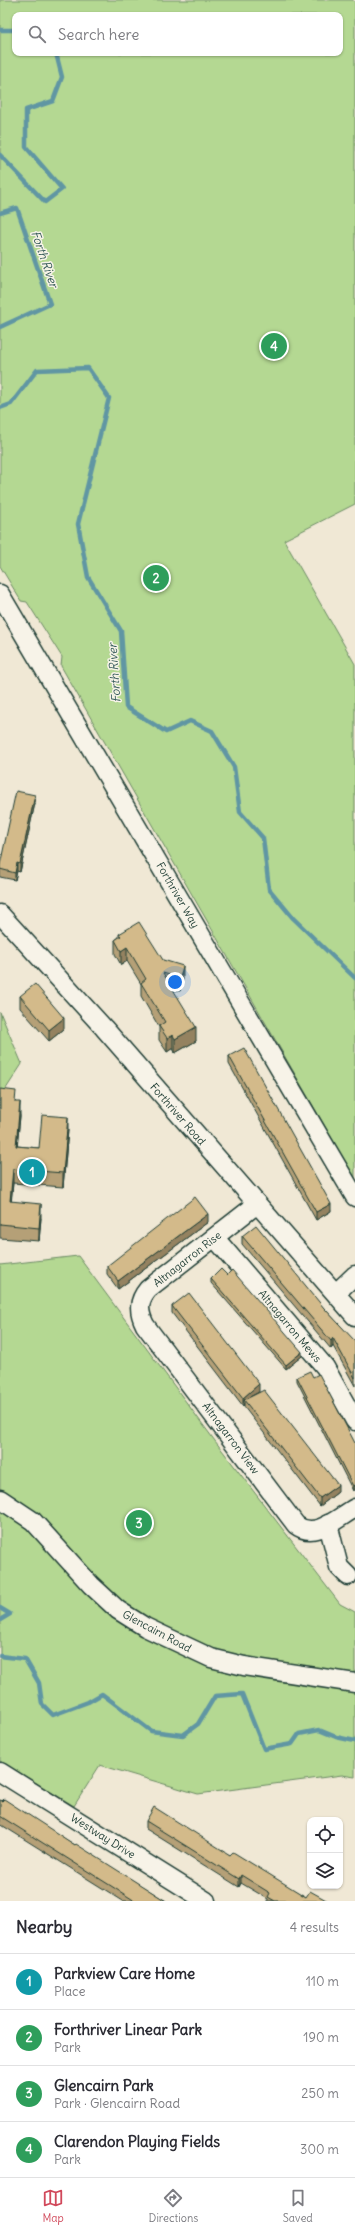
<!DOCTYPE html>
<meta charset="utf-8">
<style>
:root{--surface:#fff;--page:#f2f2f3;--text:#2b2b33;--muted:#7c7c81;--line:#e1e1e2;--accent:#d1495b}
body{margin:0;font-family:Delius,sans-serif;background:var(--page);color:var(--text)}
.controls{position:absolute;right:12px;bottom:12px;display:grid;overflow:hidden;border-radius:8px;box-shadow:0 1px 3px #0004}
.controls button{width:36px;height:36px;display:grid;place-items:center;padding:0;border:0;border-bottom:1px solid var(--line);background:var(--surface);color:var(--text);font:20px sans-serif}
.you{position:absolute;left:175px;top:982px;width:14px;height:14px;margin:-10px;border:3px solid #fff;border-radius:50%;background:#1a73e8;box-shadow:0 0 0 6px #1a73e833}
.badge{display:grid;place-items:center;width:26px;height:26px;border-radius:50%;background:var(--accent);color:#fff;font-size:13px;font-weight:700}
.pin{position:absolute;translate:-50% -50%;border:2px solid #fff;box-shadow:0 1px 4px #0006}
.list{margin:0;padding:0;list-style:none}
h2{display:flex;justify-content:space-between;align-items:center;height:52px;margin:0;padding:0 16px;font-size:17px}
h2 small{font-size:13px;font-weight:400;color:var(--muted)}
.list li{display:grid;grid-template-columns:26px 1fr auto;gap:12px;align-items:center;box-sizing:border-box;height:56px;padding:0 16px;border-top:1px solid var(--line)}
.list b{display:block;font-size:15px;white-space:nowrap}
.list p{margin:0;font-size:13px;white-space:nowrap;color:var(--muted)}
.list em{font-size:13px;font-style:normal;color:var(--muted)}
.icon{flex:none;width:22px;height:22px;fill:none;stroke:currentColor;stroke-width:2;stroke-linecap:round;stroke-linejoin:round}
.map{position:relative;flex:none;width:355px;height:1901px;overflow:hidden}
.search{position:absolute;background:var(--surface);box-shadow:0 1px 3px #0004;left:12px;right:12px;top:12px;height:44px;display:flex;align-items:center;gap:10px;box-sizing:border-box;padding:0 14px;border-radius:8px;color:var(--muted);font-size:15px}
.sheet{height:276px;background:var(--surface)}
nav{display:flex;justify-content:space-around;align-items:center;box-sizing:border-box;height:56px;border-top:1px solid var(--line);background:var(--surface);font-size:11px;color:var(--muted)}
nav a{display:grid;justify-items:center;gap:2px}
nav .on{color:var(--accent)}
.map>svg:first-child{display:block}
.green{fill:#b4d892;stroke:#6a8a63;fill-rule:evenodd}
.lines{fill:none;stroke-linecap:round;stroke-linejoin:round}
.stream{stroke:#6096a3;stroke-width:4.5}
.minor-casing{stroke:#1f3d34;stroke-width:21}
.minor{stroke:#f7f3e8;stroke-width:18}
.wall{fill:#b5a077;stroke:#1f3d34}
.shaded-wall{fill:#948261;stroke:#1f3d34}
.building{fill:#d3ba8a;stroke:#1f3d34}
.labels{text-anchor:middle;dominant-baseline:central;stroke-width:3;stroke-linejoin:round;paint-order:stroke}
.street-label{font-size:11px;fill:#1f3d34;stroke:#f7f3e8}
.water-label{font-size:12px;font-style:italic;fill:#355b59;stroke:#f7f3e8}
</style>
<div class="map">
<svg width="355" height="1901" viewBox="0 0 355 1901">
<rect width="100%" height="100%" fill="#f0e8d5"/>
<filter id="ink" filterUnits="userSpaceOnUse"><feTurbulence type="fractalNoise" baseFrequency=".025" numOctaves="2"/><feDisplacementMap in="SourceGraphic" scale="8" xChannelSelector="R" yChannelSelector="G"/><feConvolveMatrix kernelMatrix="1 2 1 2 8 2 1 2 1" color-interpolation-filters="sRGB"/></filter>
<g filter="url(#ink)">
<g class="green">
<path d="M0,0h352l3,2v502l-71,36 71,124v515l-294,-513 1,-9 -35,-55 -6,-1 -21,-35zM15,15h325v38h-325z"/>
<path d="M0,1012l22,52 -22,34z"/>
<path d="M78,1256l137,185 125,163 15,8v165l-13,-2 -144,19 -98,-29 -26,41 -74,-45v-496z"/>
</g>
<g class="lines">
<g class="stream">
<path d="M0,30h15"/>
<path d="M0,155l45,47 17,-13 -36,-42v-37l27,-9 9,-24 -6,-24"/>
<path d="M0,213l17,-5 33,96 -50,23"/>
<path d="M0,408l11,-4 26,-34 51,-2 21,30 -31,126 10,53 33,54 5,76 40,25 24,-11 22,10 22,36 6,45 23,26 6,51 24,29 62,60"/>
<path d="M0,1608l10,6 -10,6"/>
<path d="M0,1656l25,3 14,24 3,21 11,11 35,-13 14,-8 49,37 32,4 15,-11 17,-28 27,-2 22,55 28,-5 7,-10 20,-4 17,7 19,4"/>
</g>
<g class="minor-casing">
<g id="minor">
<path d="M0,594l355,603"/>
<path d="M0,914l104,114 251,288"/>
<path d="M257,1204l-109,85c-10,12 -10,22 -3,36l151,200c19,15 41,-7 59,-17"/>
<path d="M215,1238l110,129 30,54"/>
<path d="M336,1293l19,-18"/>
<path d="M0,1499l33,22 58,64 27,25 27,17 66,31 33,8 111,17"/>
<path d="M328,1524l11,43 9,9"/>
<path d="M0,1772l206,129"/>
</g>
</g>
<use href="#minor" class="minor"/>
</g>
<g class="wall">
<path d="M35,803l-15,69 -3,-1 -2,9 -15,-3v-12z"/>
<path d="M119,934l44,26 20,19 -3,12 -7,-1 23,51 -21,12 -2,-5 -6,4 -8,-12v-13l-18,-31v-12l-14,-23 -6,4 -6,-11v-14l4,-3z"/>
<path d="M20,996l44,33 -15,12 -29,-33z"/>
<path d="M229,1056l102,155 -15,9 -87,-156z"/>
<path d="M0,1093l16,9 4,14 -3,30 22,2 29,-18 -5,57 -50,-4 -2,18 30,17 -2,23 -39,-3z"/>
<path d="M208,1222l-90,67 -11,-15v-8z"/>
<path d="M242,1236l82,72 31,34v44l-22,-40 -2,3 -89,-105z"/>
<path d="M211,1279l91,77 -16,13 -75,-86z"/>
<path d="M172,1306l87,86 79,100 -18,14 -76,-99v-2l-1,1 -71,-93z"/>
<path d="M297,1377l58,66 -2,48 -56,-110z"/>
<path d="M0,1800l75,45 91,56h-43l-123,-77z"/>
<path d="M146,1821l84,34 76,42 22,4h-60v-2l-27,-16 -2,4 -93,-58z"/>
</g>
<g class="shaded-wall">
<path d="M35,795v8l-15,69v-8z"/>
<path d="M17,863v8l-2,9v-7z"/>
<path d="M127,947v14l-6,4v-14z"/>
<path d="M183,966v13l-3,12v-13z"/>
<path d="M64,1018v11l-15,12v-11z"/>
<path d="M196,1027v14l-21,12v-14z"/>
<path d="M173,1035v13l-6,4v-14z"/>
<path d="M20,1102v14l-4,44v-14z"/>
<path d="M68,1117v13l-5,57v-14z"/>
<path d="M13,1169v14l-3,32v-14z"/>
<path d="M41,1204v14l-2,23v-13z"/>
<path d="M331,1204v7l-15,9v-8z"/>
<path d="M208,1214v8l-90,67v-8z"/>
<path d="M333,1338v8l-2,3v-8z"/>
<path d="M302,1352v4l-16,13v-4z"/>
<path d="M259,1384v8l-15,8v5l-1,1v-8z"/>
<path d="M338,1485v7l-18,14v-8z"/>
<path d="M355,1485v4l-2,2v-5z"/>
<path d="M241,1875v8l-2,4v-8z"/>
</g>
<g class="building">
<path d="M16,791l19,4 -15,69 -3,-1 -2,10 -15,-4v-4z"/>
<path d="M139,922l24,38 20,6 -3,12 -17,-5 33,54 -21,12 -2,-4 -6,3 -8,-12 6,-4 -24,-39 5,-4 -19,-32 -6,4 -6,-11 6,-4 -2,-2z"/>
<path d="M35,984l29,34 -15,12 -29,-34z"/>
<path d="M244,1048l87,156 -15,8 -87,-156z"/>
<path d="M0,1089l16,2 -1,11h5l-4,44 23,2 3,-33 26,2 -5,56 -50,-4 -3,32 31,3 -2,24 -39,-4z"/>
<path d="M195,1197l13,17 -90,67 -11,-15z"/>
<path d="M256,1225l68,83 31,33v37l-22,-40 -2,3 -89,-105z"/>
<path d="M221,1269l6,6 5,-5 70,82 -16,13 -75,-86z"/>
<path d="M189,1293l70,91 -16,14 -71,-92z"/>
<path d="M310,1371l3,6 6,-3 36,69v42l-2,1 -56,-109z"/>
<path d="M264,1390l74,95 -18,13 -76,-98z"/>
<path d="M4,1799l71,46 1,-1 90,57h-31l-135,-85v-16l2,1z"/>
<path d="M154,1807l76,48 3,-3 73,45 4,-6 18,10h-53l-7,-4 2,-4 -29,-18 -2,4 -93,-58z"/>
</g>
</g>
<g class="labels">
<g class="street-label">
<text transform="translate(178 895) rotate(60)">Forthriver Way</text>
<text transform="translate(178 1114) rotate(49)">Forthriver Road</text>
<text transform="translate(187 1259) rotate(-38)">Altnagarron Rise</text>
<text transform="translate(290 1326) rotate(50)">Altnagarron Mews</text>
<text transform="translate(231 1438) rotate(53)">Altnagarron View</text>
<text transform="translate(157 1631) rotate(28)">Glencairn Road</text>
<text transform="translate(103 1836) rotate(32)">Westway Drive</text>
</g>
<g class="water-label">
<text transform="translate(45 259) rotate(71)">Forth River</text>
<text transform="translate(114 673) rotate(-94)">Forth River</text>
</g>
</g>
</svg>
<div class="controls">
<button><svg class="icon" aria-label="locate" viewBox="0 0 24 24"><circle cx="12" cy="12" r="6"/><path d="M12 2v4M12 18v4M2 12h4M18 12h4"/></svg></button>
<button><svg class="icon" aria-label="layers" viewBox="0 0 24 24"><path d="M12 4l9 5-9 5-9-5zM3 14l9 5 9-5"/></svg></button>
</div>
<div class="you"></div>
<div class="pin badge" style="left:32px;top:1172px;background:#0f9aa8">1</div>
<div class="pin badge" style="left:156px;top:578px;background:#2e9e5b">2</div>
<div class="pin badge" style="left:139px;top:1523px;background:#2e9e5b">3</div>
<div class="pin badge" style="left:274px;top:346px;background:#2e9e5b">4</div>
<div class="search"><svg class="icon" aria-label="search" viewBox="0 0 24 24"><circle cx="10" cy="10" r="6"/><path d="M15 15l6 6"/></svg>Search here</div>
</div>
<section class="sheet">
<h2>Nearby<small>4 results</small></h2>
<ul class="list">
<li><span class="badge" style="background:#0f9aa8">1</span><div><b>Parkview Care Home</b><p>Place</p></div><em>110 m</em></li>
<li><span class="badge" style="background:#2e9e5b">2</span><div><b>Forthriver Linear Park</b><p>Park</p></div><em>190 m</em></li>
<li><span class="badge" style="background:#2e9e5b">3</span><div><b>Glencairn Park</b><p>Park · Glencairn Road</p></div><em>250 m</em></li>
<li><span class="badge" style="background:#2e9e5b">4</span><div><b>Clarendon Playing Fields</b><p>Park</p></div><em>300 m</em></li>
</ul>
</section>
<nav>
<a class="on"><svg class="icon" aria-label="map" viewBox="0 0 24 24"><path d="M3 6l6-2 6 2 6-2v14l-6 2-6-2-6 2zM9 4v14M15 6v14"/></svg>Map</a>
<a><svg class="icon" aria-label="directions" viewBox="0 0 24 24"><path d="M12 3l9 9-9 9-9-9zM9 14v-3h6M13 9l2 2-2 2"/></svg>Directions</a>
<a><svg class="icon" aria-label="saved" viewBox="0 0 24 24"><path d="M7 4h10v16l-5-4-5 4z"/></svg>Saved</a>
</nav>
